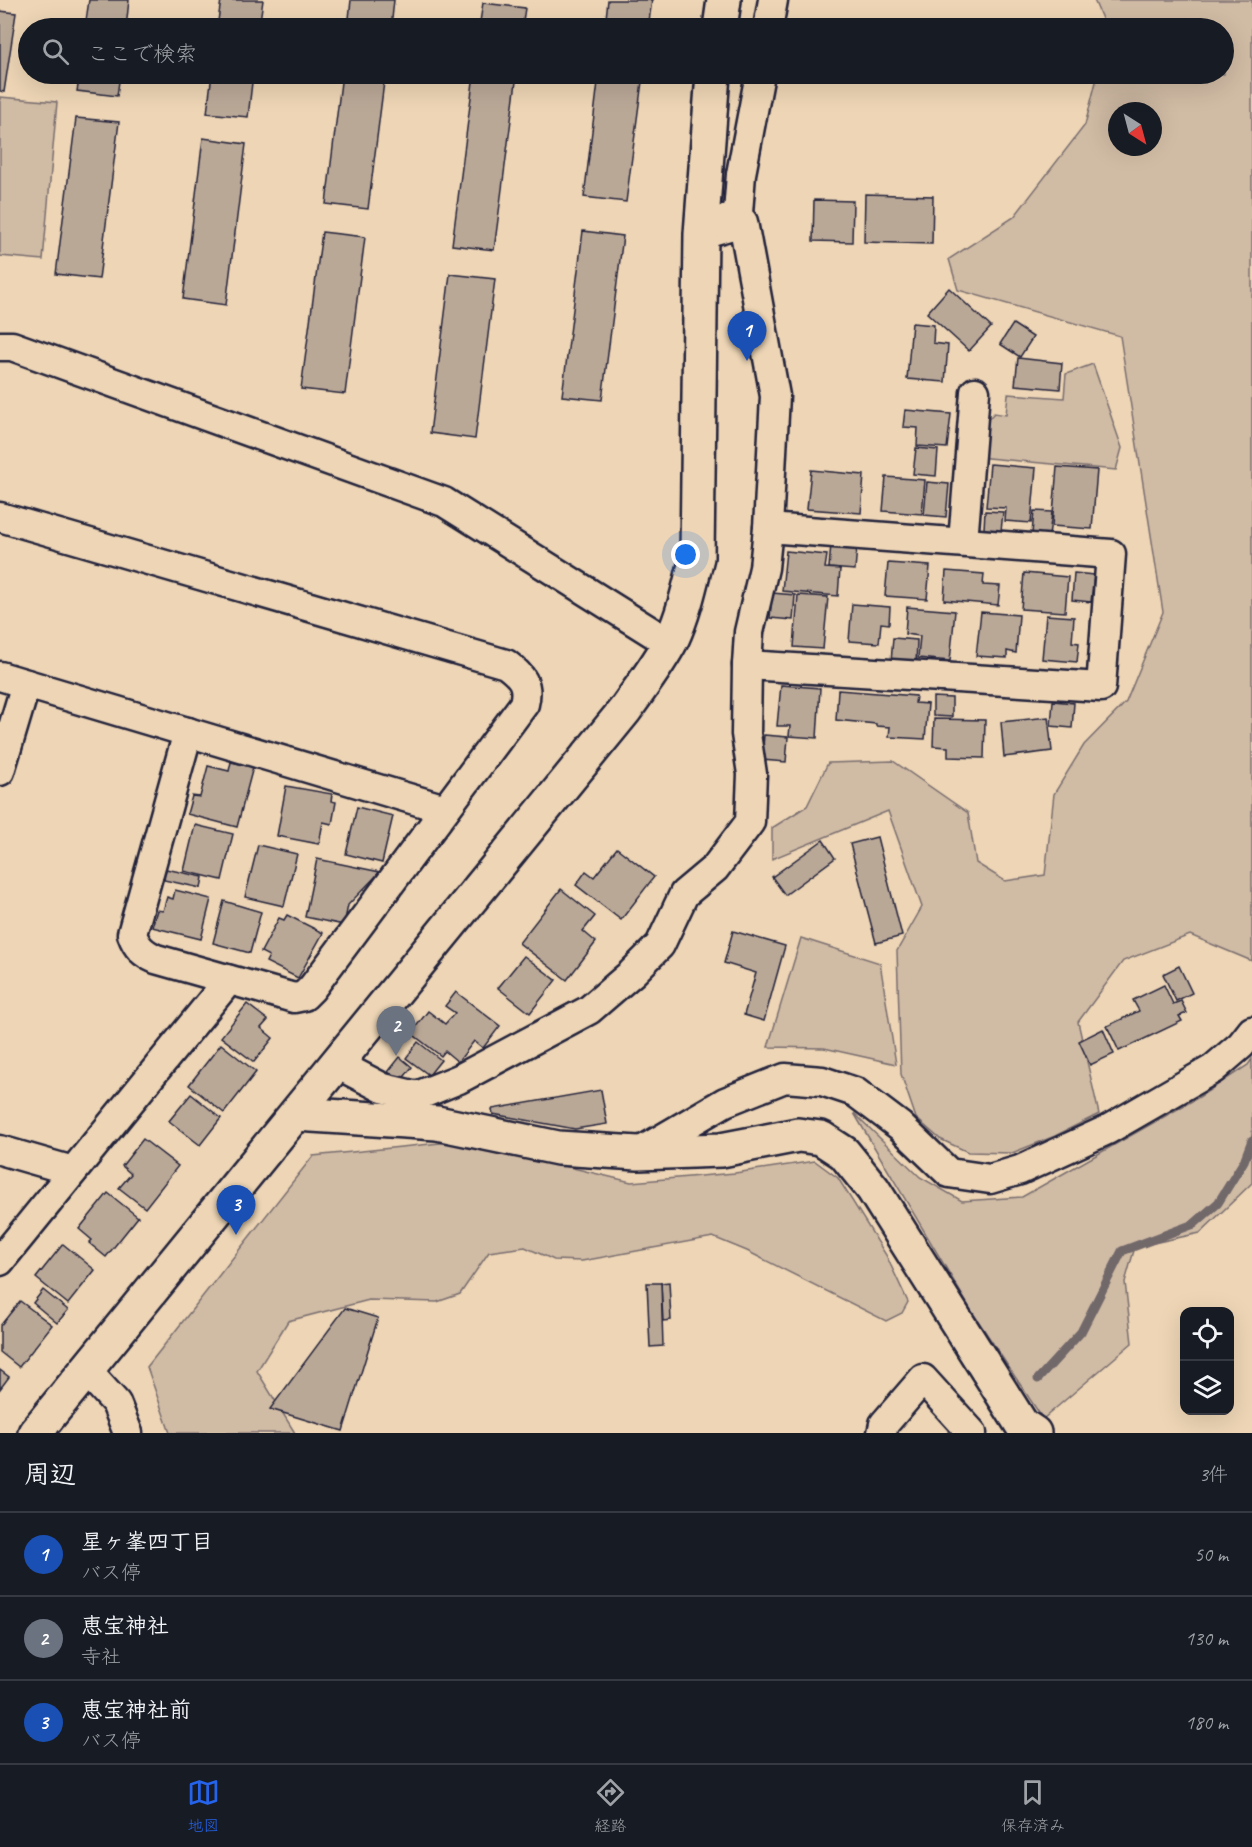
<!DOCTYPE html>
<html lang="ja">
<meta charset="utf-8">
<style>
:root{--surface:#171b24;--page:#20242c;--text:#f1f3f6;--muted:#9ea1a6;--line:#363941;--accent:#2563eb}
body{margin:0;font-family:Caveat,"Klee One",sans-serif;background:var(--page);color:var(--text)}
.controls{position:absolute;right:18px;bottom:18px;display:grid;overflow:hidden;border-radius:12px;box-shadow:0 6px 24px #0002}
.controls button{width:54px;height:54px;display:grid;place-items:center;padding:0;border:0;border-bottom:2px solid var(--line);background:var(--surface);color:var(--text);font:30px sans-serif}
.compass{position:absolute;left:1108px;top:102px;width:54px;height:54px;border-radius:50%;background:var(--surface);box-shadow:0 6px 24px #0002;rotate:144deg}
.you{position:absolute;left:686px;top:555px;width:21px;height:21px;margin:-15px;border:4px solid #fff;border-radius:50%;background:#1a73e8;box-shadow:0 0 0 9px #1a73e833}
.badge{display:grid;place-items:center;width:39px;height:39px;border-radius:50%;background:var(--accent);color:#fff;font-size:20px;font-weight:700}
.pin{position:absolute;translate:-50% -50px;filter:drop-shadow(0 2px 3px #0008)}
.pin::after{content:'';position:absolute;top:32px;width:21px;height:18px;background:inherit;clip-path:polygon(0 0,100% 0,50% 100%)}
.list{margin:0;padding:0;list-style:none}
h2{display:flex;justify-content:space-between;align-items:center;height:78px;margin:0;padding:0 24px;font-size:26px}
h2 small{font-size:20px;font-weight:400;color:var(--muted)}
.list li{display:grid;grid-template-columns:39px 1fr auto;gap:18px;align-items:center;box-sizing:border-box;height:84px;padding:0 24px;border-top:2px solid var(--line)}
.list b{display:block;font-size:22px;white-space:nowrap}
.list p{margin:0;font-size:20px;white-space:nowrap;color:var(--muted)}
.list em{font-size:20px;font-style:normal;color:var(--muted)}
.icon{flex:none;width:33px;height:33px;fill:none;stroke:currentColor;stroke-width:2;stroke-linecap:round;stroke-linejoin:round}
.map{position:relative;flex:none;width:1252px;height:1433px;overflow:hidden}
.search{position:absolute;background:var(--surface);box-shadow:0 6px 24px #0002;left:18px;right:18px;top:18px;height:66px;display:flex;align-items:center;gap:15px;box-sizing:border-box;padding:0 21px;border-radius:33px;color:var(--muted);font-size:22px}
.sheet{height:330px;background:var(--surface)}
nav{display:flex;justify-content:space-around;align-items:center;box-sizing:border-box;height:84px;border-top:2px solid var(--line);background:var(--surface);font-size:16px;color:var(--muted)}
nav a{display:grid;justify-items:center;gap:3px}
nav .on{color:var(--accent)}
.map>svg:first-child{display:block}
.green{fill:#d0bba4;stroke:#796e70;stroke-width:1.5;fill-rule:evenodd}
.lines{fill:none;stroke-linecap:round;stroke-linejoin:round}
.stream{stroke:#71676a;stroke-width:9}
.building{fill:#baa897;stroke:#22223b;stroke-width:1.5}
.minor-casing{stroke:#22223b;stroke-width:33}
.tertiary-casing{stroke:#22223b;stroke-width:38}
.minor{stroke:#edd5b5;stroke-width:28}
.tertiary{stroke:#edd5b5;stroke-width:33}
</style>
<div class="map">
<svg width="1252" height="1433" viewBox="0 0 1252 1433">
<rect width="100%" height="100%" fill="#edd5b5"/>
<filter id="ink" filterUnits="userSpaceOnUse"><feTurbulence type="fractalNoise" baseFrequency=".0167" numOctaves="2"/><feDisplacementMap in="SourceGraphic" scale="12" xChannelSelector="R" yChannelSelector="G"/><feConvolveMatrix kernelMatrix="1 2 1 2 8 2 1 2 1" color-interpolation-filters="sRGB"/></filter>
<g filter="url(#ink)">
<g class="green">
<path d="M1094,0h158v961l-62,-26 -67,26 -45,61 21,92 -44,22 -43,17 -44,-1 -28,-13 -24,-21 -15,-44 -4,-123 25,-44 -34,-96 -116,48v-31l35,-22 21,-43 65,-2 75,52 8,50 29,18 40,-6 9,-81 30,-49 42,-43 37,-90 -43,-276 -162,-46 -9,-31 65,-42 71,-92 13,-51h126v-46h-118zM1117,111h36v36h-36z"/>
<path d="M0,97l57,5 -14,158 -43,-4z"/>
<path d="M1093,364l29,84 -6,22 -139,-13 3,-29 14,-15 12,2 2,-21 56,4 2,-24z"/>
<path d="M801,938l79,25 16,101 -72,-16 -56,-1z"/>
<path d="M1252,1059v124l-52,50 -65,14 -10,35 7,61 -89,76 -72,-109 -117,-197 66,64 42,24 60,-4 177,-100 49,-32z"/>
<path d="M460,1141l171,41 104,-9 80,-12 23,17 48,77 22,47 -6,11 -16,8 -139,-70 -34,-14 -131,24 -28,-1 -29,-13 -36,5 -29,42 -23,8 -68,-2 -81,21 -31,50 38,62h-125l-23,-66 166,-211z"/>
</g>
<g class="lines">
<path class="stream" d="M1038,1379l43,-47 41,-81 72,-27 24,-21 26,-42 8,-21"/>
</g>
<g class="building">
<path d="M89,0h40l-3,28h-41z"/>
<path d="M221,0h42l-4,28h-42z"/>
<path d="M351,0h43l-3,28h-43z"/>
<path d="M608,0h44l-4,28h-43z"/>
<path d="M483,3l42,5 -3,20h-43z"/>
<path d="M0,11l16,2 -12,79 -4,-1z"/>
<path d="M80,74h40l-3,22 -40,-5z"/>
<path d="M212,74h41l-5,43 -41,-4z"/>
<path d="M342,74h43l-17,135 -42,-5z"/>
<path d="M474,74h43l-23,176 -42,-5z"/>
<path d="M599,74h44l-17,128 -42,-5z"/>
<path d="M76,118l43,4 -20,157 -43,-5z"/>
<path d="M203,138l43,6 -20,161 -43,-6z"/>
<path d="M865,194l68,2 -1,48 -68,-2z"/>
<path d="M814,200l39,1 -1,41 -39,-1z"/>
<path d="M583,231l40,5 -21,164 -40,-4z"/>
<path d="M322,232l43,5 -20,157 -44,-5z"/>
<path d="M450,274l45,5 -20,160 -45,-6z"/>
<path d="M949,288l42,39 -22,24 -42,-38z"/>
<path d="M912,323l22,2 -1,18 15,2 -3,37 -38,-3z"/>
<path d="M1013,324l20,13 -13,20 -20,-13z"/>
<path d="M1018,358l44,5 -2,26 -45,-4z"/>
<path d="M905,410l46,4 -4,34 -30,-2 1,-18 -15,-1z"/>
<path d="M916,448l22,2 -2,26 -23,-2z"/>
<path d="M990,464l46,4 -5,55 -26,-2 1,-13 -20,-1z"/>
<path d="M1057,467l40,3 -5,59 -40,-3z"/>
<path d="M811,470l53,5 -3,38 -54,-4z"/>
<path d="M886,477l39,3 -3,34 -39,-3z"/>
<path d="M927,482l22,2 -3,33 -22,-2z"/>
<path d="M985,511l18,1 -2,19 -17,-2z"/>
<path d="M1034,511l18,1 -3,24 -17,-2z"/>
<path d="M831,544l26,3 -2,23 -26,-2z"/>
<path d="M786,551l41,4 -2,13 15,1 -2,27 -56,-5z"/>
<path d="M888,563l42,3 -3,33 -42,-3z"/>
<path d="M946,571l38,3 -1,11 17,1 -2,19 -54,-5z"/>
<path d="M1024,573l44,4 -3,35 -44,-3z"/>
<path d="M1074,573l20,2 -3,27 -19,-2z"/>
<path d="M772,593l23,2 -2,25 -23,-2z"/>
<path d="M798,595l30,2 -5,52 -29,-2z"/>
<path d="M852,604l38,3 -1,17 -8,-1 -2,20 -30,-2z"/>
<path d="M907,607l48,4 -5,50 -32,-3 2,-22 -15,-2z"/>
<path d="M981,612l38,3 -3,38 -9,-2v7l-31,-2z"/>
<path d="M1046,615l28,2 -2,25 7,1 -2,19 -35,-3z"/>
<path d="M893,638l24,2 -1,24 -25,-2z"/>
<path d="M781,685l39,3 -3,50 -28,-2 1,-10h-13z"/>
<path d="M838,690l78,6 -1,7 13,1 -3,35 -36,-2 1,-10 -14,-1v-2l-40,-4z"/>
<path d="M933,697l19,1v19l-19,-1z"/>
<path d="M1053,701l21,2 -2,25 -21,-2z"/>
<path d="M1048,717l4,34 -48,6 -3,-35z"/>
<path d="M934,719l51,1 -1,38 -36,-1v-10l-15,-1z"/>
<path d="M764,735l24,2 -2,25 -24,-2z"/>
<path d="M231,762l22,5 -16,60 -50,-13 5,-18 8,1 8,-31 21,5z"/>
<path d="M286,786l46,8 -1,7 5,1 -4,22 -9,-2 -4,22 -42,-8z"/>
<path d="M357,807l36,9 -11,47 -36,-9z"/>
<path d="M195,825l38,9 -11,46 -38,-9z"/>
<path d="M877,837l25,99 -26,7 -26,-99z"/>
<path d="M823,840l12,18 -50,37 -13,-18z"/>
<path d="M258,845l39,9 -13,52 -39,-9z"/>
<path d="M617,848l37,29 -33,43 -45,-35 10,-14 8,6z"/>
<path d="M317,859l63,13 -32,33 -4,20 -39,-8z"/>
<path d="M166,869l37,8 -2,11 -37,-8z"/>
<path d="M561,889l34,27 -12,15 13,11 -29,38 -48,-37z"/>
<path d="M175,890l36,9 -10,40 -49,-12 5,-17 6,1 4,-14 6,2z"/>
<path d="M224,901l37,11 -11,41 -37,-10z"/>
<path d="M287,915l36,18 -25,45 -32,-16 3,-6 -8,-4 18,-34 5,2z"/>
<path d="M733,931l52,15 -21,75 -20,-6 12,-42 -32,-10z"/>
<path d="M524,956l32,24 -26,33 -32,-25z"/>
<path d="M1179,966l13,27 -16,8 -13,-27z"/>
<path d="M1164,985l9,19 8,-3 6,12 -8,3 3,5 -63,30 -12,-25 32,-15 -6,-11z"/>
<path d="M456,992l44,34 -17,22 -9,-7 -16,21 -13,-11 -4,5 -30,-23 17,-22 17,13 10,-11 -10,-7z"/>
<path d="M247,1004l21,16 -7,8 12,10 -19,24 -33,-25z"/>
<path d="M1103,1029l11,25 -24,11 -11,-24z"/>
<path d="M418,1042l23,18 -12,15 -23,-17z"/>
<path d="M221,1044l35,28 -32,41 -35,-28z"/>
<path d="M400,1057l12,10 -11,14 -13,-9z"/>
<path d="M601,1090l6,34 -32,5 -82,-15 -1,-5z"/>
<path d="M191,1094l30,24 -21,27 -31,-24z"/>
<path d="M143,1139l35,27 -33,42 -26,-20 12,-14 -9,-8z"/>
<path d="M108,1193l30,24 -32,40 -17,-14 3,-3 -13,-11z"/>
<path d="M63,1244l32,26 -27,34 -32,-26z"/>
<path d="M669,1282l2,38 -8,1 -2,-38z"/>
<path d="M647,1283h14l2,63 -13,1z"/>
<path d="M43,1290l25,20 -11,13 -24,-20z"/>
<path d="M20,1301l32,24 -33,42 -19,-15v-26z"/>
<path d="M345,1308l33,10 -35,113 -73,-22z"/>
<path d="M0,1370l9,7 -9,12z"/>
</g>
<g class="lines">
<g class="minor-casing">
<g id="minor">
<path d="M768,28l5,-28"/>
<path d="M713,227l25,-14 3,-39 19,-100"/>
<path d="M0,346h12l432,156 225,141"/>
<path d="M0,517l506,147c16,12 23,20 18,40l-212,284 -8,8 -10,2 -138,-39c-13,-6 -19,-11 -24,-25l56,-202"/>
<path d="M963,542l12,-150"/>
<path d="M747,665l354,22 10,-133 -343,-26"/>
<path d="M0,676l445,133"/>
<path d="M0,771l26,-87"/>
<path d="M337,1064l46,24 34,8 42,-17 130,-69 43,-37 28,-28 24,-51 31,-26 35,-46 2,-48 -6,-40 1,-69 2,-33 15,-64 4,-40 7,-132 -32,-174 -42,12"/>
<path d="M0,1150l73,21"/>
<path d="M638,1153l87,-51 60,-24 37,3 33,11 45,34 49,47 41,6 30,-9 87,-40 106,-61 28,-24 11,-14"/>
<path d="M0,1261l229,-281"/>
<path d="M86,1370l30,33 12,30"/>
<path d="M882,1433l2,-9 39,-45 49,54"/>
</g>
</g>
<g class="tertiary-casing">
<g id="tertiary">
<path d="M720,28l4,-28"/>
<path d="M296,1114l141,9 121,25 80,5 83,-3 77,-15 23,3 23,15 29,36 149,236 12,8"/>
<path d="M35,1433l590,-723c16,-23 34,-46 47,-71 12,-26 18,-54 25,-82l4,-323 12,-160"/>
</g>
</g>
<use href="#minor" class="minor"/>
<use href="#tertiary" class="tertiary"/>
</g>
</g>
</svg>
<div class="controls">
<button><svg class="icon" aria-label="locate" viewBox="0 0 24 24"><circle cx="12" cy="12" r="6"/><path d="M12 2v4M12 18v4M2 12h4M18 12h4"/></svg></button>
<button><svg class="icon" aria-label="layers" viewBox="0 0 24 24"><path d="M12 4l9 5-9 5-9-5zM3 14l9 5 9-5"/></svg></button>
</div>
<svg class="compass" viewBox="-18 -18 36 36"><path d="M0-13l5 13h-10z" fill="#e53935"/><path d="M0 13l5-13h-10z" fill="#9ea1a6"/></svg>
<div class="you"></div>
<div class="pin badge" style="left:747px;top:361px;background:#1a4fb4">1</div>
<div class="pin badge" style="left:396px;top:1056px;background:#6b7280">2</div>
<div class="pin badge" style="left:236px;top:1235px;background:#1a4fb4">3</div>
<div class="search"><svg class="icon" aria-label="search" viewBox="0 0 24 24"><circle cx="10" cy="10" r="6"/><path d="M15 15l6 6"/></svg>ここで検索</div>
</div>
<section class="sheet">
<h2>周辺<small>3件</small></h2>
<ul class="list">
<li><span class="badge" style="background:#1a4fb4">1</span><div><b>星ヶ峯四丁目</b><p>バス停</p></div><em>50 m</em></li>
<li><span class="badge" style="background:#6b7280">2</span><div><b>恵宝神社</b><p>寺社</p></div><em>130 m</em></li>
<li><span class="badge" style="background:#1a4fb4">3</span><div><b>恵宝神社前</b><p>バス停</p></div><em>180 m</em></li>
</ul>
</section>
<nav>
<a class="on"><svg class="icon" aria-label="map" viewBox="0 0 24 24"><path d="M3 6l6-2 6 2 6-2v14l-6 2-6-2-6 2zM9 4v14M15 6v14"/></svg>地図</a>
<a><svg class="icon" aria-label="directions" viewBox="0 0 24 24"><path d="M12 3l9 9-9 9-9-9zM9 14v-3h6M13 9l2 2-2 2"/></svg>経路</a>
<a><svg class="icon" aria-label="saved" viewBox="0 0 24 24"><path d="M7 4h10v16l-5-4-5 4z"/></svg>保存済み</a>
</nav>
